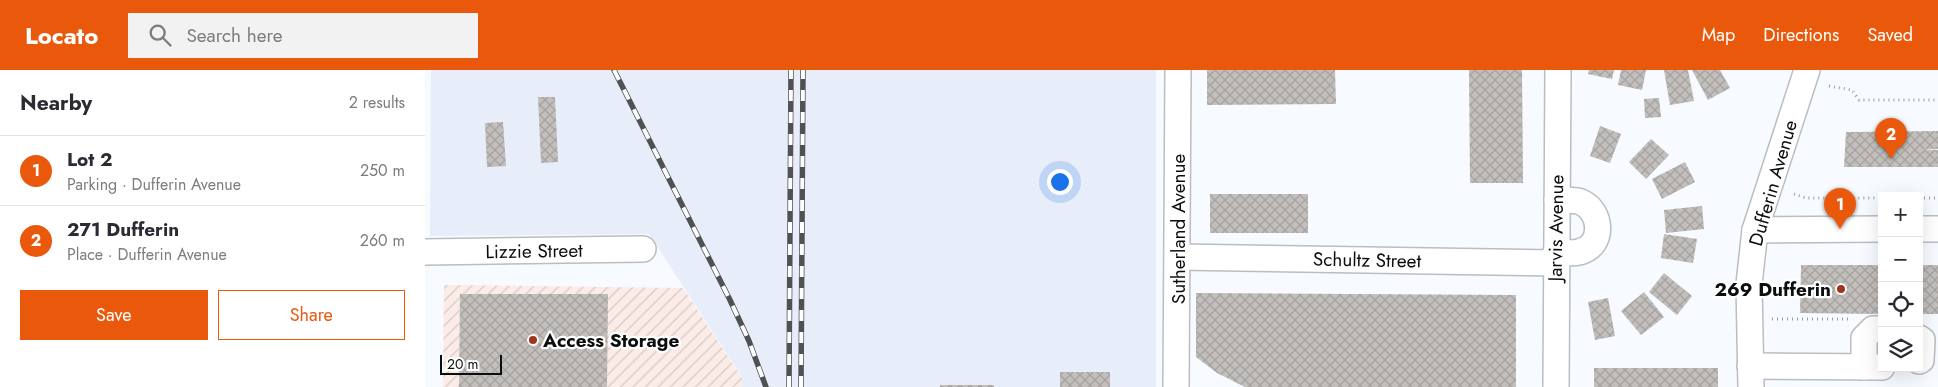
<!DOCTYPE html>
<meta charset="utf-8">
<style>
:root{--surface:#fff;--page:#f2f2f3;--text:#2b2b33;--muted:#7c7c81;--line:#e1e1e2;--accent:#ea580c}
body{margin:0;font-family:Jost,sans-serif;background:var(--page);color:var(--text)}
.controls{position:absolute;right:15px;bottom:15px;display:grid;overflow:hidden;border-radius:0px;box-shadow:0 5px 20px #0002}
.controls button{width:45px;height:45px;display:grid;place-items:center;padding:0;border:0;border-bottom:1px solid var(--line);background:var(--surface);color:var(--text);font:25px sans-serif}
.scale{position:absolute;left:15px;bottom:12px;width:62px;box-sizing:border-box;padding-left:5px;border:2px solid #0c0d0f;border-top:0;font-size:14px;line-height:18px;white-space:nowrap;color:#0c0d0f;-webkit-text-stroke:4px #fff;paint-order:stroke}
.you{position:absolute;left:634px;top:111px;width:18px;height:18px;margin:-12px;border:4px solid #fff;border-radius:50%;background:#1a73e8;box-shadow:0 0 0 8px #1a73e833}
.badge{display:grid;place-items:center;width:32px;height:32px;border-radius:50%;background:var(--accent);color:#fff;font-size:16px;font-weight:700}
.pin{position:absolute;translate:-50% -41px;filter:drop-shadow(0 1px 2px #0008)}
.pin::after{content:'';position:absolute;top:26px;width:18px;height:15px;background:inherit;clip-path:polygon(0 0,100% 0,50% 100%)}
.list{margin:0;padding:0;list-style:none}
h2{display:flex;justify-content:space-between;align-items:center;height:65px;margin:0;padding:0 20px;font-size:21px}
h2 small{font-size:16px;font-weight:400;color:var(--muted)}
.list li{display:grid;grid-template-columns:32px 1fr auto;gap:15px;align-items:center;box-sizing:border-box;height:70px;padding:0 20px;border-top:1px solid var(--line)}
.list b{display:block;font-size:19px;white-space:nowrap}
.list p{margin:0;font-size:16px;white-space:nowrap;color:var(--muted)}
.list em{font-size:16px;font-style:normal;color:var(--muted)}
.actions{display:flex;gap:10px;padding:15px 20px}
.actions a{flex:1;padding:11px 0;border:1px solid var(--accent);border-radius:0px;text-align:center;font-size:18px;color:var(--accent)}
.actions .main{background:var(--accent);color:#fff}
.icon{flex:none;width:28px;height:28px;fill:none;stroke:currentColor;stroke-width:2;stroke-linecap:round;stroke-linejoin:round}
.map{position:relative;flex:none;width:1513px;height:317px;overflow:hidden}
header{display:flex;align-items:center;gap:30px;box-sizing:border-box;height:70px;padding:0 25px;background:var(--accent);color:#fff}
header strong{font-size:24px}
nav{display:flex;gap:28px;margin-inline-start:auto;font-size:18px}
.search{width:350px;height:45px;background:var(--page);display:flex;align-items:center;gap:12px;box-sizing:border-box;padding:0 18px;border-radius:0px;color:var(--muted);font-size:19px}
main{display:flex}
aside{flex:1;background:var(--surface)}
.map>svg:first-child{display:block}
.built{fill:#e8eef9}
.industrial{fill:url(#industrial-furrows)}
.building{fill:url(#building-cross-hatch)}
.lines{fill:none;stroke-linecap:round;stroke-linejoin:round}
.minor-casing{stroke:#babdc1;stroke-width:28}
.path{stroke:#9c9fa2;stroke-width:3;stroke-dasharray:1 4;stroke-linecap:butt}
.minor{stroke:#fff;stroke-width:25}
.rail-casing{stroke:#4f5154;stroke-width:5.5}
.rail{stroke:#fff;stroke-width:4;stroke-dasharray:11;stroke-linecap:butt}
.poi-dot{fill:#9e351f;stroke:#fff;stroke-width:2}
.labels{text-anchor:middle;dominant-baseline:central;stroke-width:4.5;stroke-linejoin:round;paint-order:stroke}
.street-label{font-size:19px;fill:#0c0d0f;stroke:#fff}
.poi-label{font-size:19px;font-weight:bold;fill:#0c0d0f;stroke:#fff;text-anchor:end}
</style>
<header>
<strong>Locato</strong>
<div class="search"><svg class="icon" aria-label="search" viewBox="0 0 24 24"><circle cx="10" cy="10" r="6"/><path d="M15 15l6 6"/></svg>Search here</div>
<nav><a>Map</a><a>Directions</a><a>Saved</a></nav>
</header>
<main>
<aside>
<h2>Nearby<small>2 results</small></h2>
<ul class="list">
<li><span class="badge">1</span><div><b>Lot 2</b><p>Parking · Dufferin Avenue</p></div><em>250 m</em></li>
<li><span class="badge">2</span><div><b>271 Dufferin</b><p>Place · Dufferin Avenue</p></div><em>260 m</em></li>
</ul>
<div class="actions"><a class="main">Save</a><a>Share</a></div>
</aside>
<div class="map">
<svg width="1513" height="317" viewBox="0 0 1513 317">
<defs>
<pattern id="industrial-furrows" width="10" height="10" patternUnits="userSpaceOnUse" patternTransform="scale(1.25)"><rect width="10" height="10" fill="#fbece7"/><path d="M-1 1l2-2M0 10L10 0M9 11l2-2" fill="none" stroke="#d6c9c5"/></pattern>
<pattern id="building-cross-hatch" width="8" height="8" patternUnits="userSpaceOnUse" patternTransform="scale(1.25)"><rect width="8" height="8" fill="#c2bebb"/><path d="M0 0l8 8M0 8l8-8" fill="none" stroke="#a6a2a0"/></pattern>
</defs>
<rect width="100%" height="100%" fill="#f7fafe"/>
<path class="built" d="M6,0h725v317h-414v-10l-93,-143 -219,2z"/>
<path class="industrial" d="M19,215l239,3 59,90v9h-299z"/>
<g class="building">
<path d="M782,0h128l1,34 -129,1z"/>
<path d="M1044,0h53l1,113h-53z"/>
<path d="M1164,0h25l-2,9 -24,-5z"/>
<path d="M1196,0h25l-4,20 -24,-5z"/>
<path d="M1239,0h24l6,31 -24,4z"/>
<path d="M1267,0h28l10,18 -22,12z"/>
<path d="M113,27h17l3,65 -17,1z"/>
<path d="M1234,28l2,19 -16,1 -1,-19z"/>
<path d="M78,52l3,44 -19,1 -2,-44z"/>
<path d="M1175,56l21,8 -11,29 -20,-7z"/>
<path d="M1513,61v18l-16,1h16v17h-94l2,-35z"/>
<path d="M1226,69l18,16 -23,24 -17,-17z"/>
<path d="M1260,92l10,20 -33,17 -10,-20z"/>
<rect x="785" y="124" width="98" height="39"/>
<path d="M1277,136l2,23 -38,4 -2,-23z"/>
<path d="M1239,164l33,5 -4,24 -32,-5z"/>
<path d="M1376,195h81v49l-82,-1z"/>
<rect x="1494" y="195" width="19" height="49"/>
<path d="M1239,203l28,23 -15,19 -28,-23z"/>
<path d="M1219,222l20,25 -23,18 -20,-24z"/>
<path d="M771,223l320,2v92h-271l-28,-14 -21,-16z"/>
<path d="M35,224h148l-1,93h-148z"/>
<path d="M1183,228l7,38 -20,4 -7,-38z"/>
<rect x="1169" y="298" width="124" height="19"/>
<rect x="635" y="302" width="50" height="15"/>
<rect x="515" y="315" width="54" height="2"/>
</g>
<g class="lines">
<g class="minor-casing">
<g id="minor">
<path d="M1494,159h19"/>
<path d="M1330,160l127,-1"/>
<path d="M0,182l218,-3"/>
<path d="M1131,182c7,0 16,2 23,0 26,-6 23,-41 2,-50 -7,-3 -17,-1 -24,-2"/>
<path d="M753,187l378,6"/>
<path d="M1494,268l3,2 -1,20 -2,1"/>
<path d="M1325,296l132,1"/>
<path d="M1439,297v-29l9,-9h9"/>
<path d="M751,317l2,-317"/>
<path d="M1131,317l2,-317"/>
<path d="M1326,317l-2,-103 6,-54 52,-160"/>
</g>
</g>
<g class="path">
<path d="M1404,16l23,4 7,10h79"/>
<path d="M1369,124l12,4h76"/>
<path d="M1494,128h19"/>
<path d="M1347,249h80"/>
</g>
<use href="#minor" class="minor"/>
<g class="rail-casing">
<g id="rail">
<path d="M189,0l116,230 19,41 17,46"/>
<path d="M364,317l2,-317"/>
<path d="M376,317l2,-317"/>
</g>
</g>
<use href="#rail" class="rail"/>
</g>
<g class="poi-dot">
<circle cx="1416" cy="219" r="5"/>
<circle cx="108" cy="270" r="5"/>
</g>
<g class="labels">
<g class="street-label">
<text transform="translate(1348 113) rotate(-74)">Dufferin Avenue</text>
<text transform="translate(1131 158) rotate(-89)">Jarvis Avenue</text>
<text transform="translate(753 159) rotate(-90)">Sutherland Avenue</text>
<text transform="translate(109 181) rotate(-1)">Lizzie Street</text>
<text transform="translate(942 190) rotate(1)">Schultz Street</text>
</g>
<g class="poi-label">
<text x="1406" y="219">269 Dufferin</text>
<text x="118" y="270" text-anchor="start">Access Storage</text>
</g>
</g>
</svg>
<div class="controls">
<button>+</button>
<button>−</button>
<button><svg class="icon" aria-label="locate" viewBox="0 0 24 24"><circle cx="12" cy="12" r="6"/><path d="M12 2v4M12 18v4M2 12h4M18 12h4"/></svg></button>
<button><svg class="icon" aria-label="layers" viewBox="0 0 24 24"><path d="M12 4l9 5-9 5-9-5zM3 14l9 5 9-5"/></svg></button>
</div>
<div class="scale">20 m</div>
<div class="you"></div>
<div class="pin badge" style="left:1415px;top:159px">1</div>
<div class="pin badge" style="left:1466px;top:89px">2</div>
</div>
</main>
